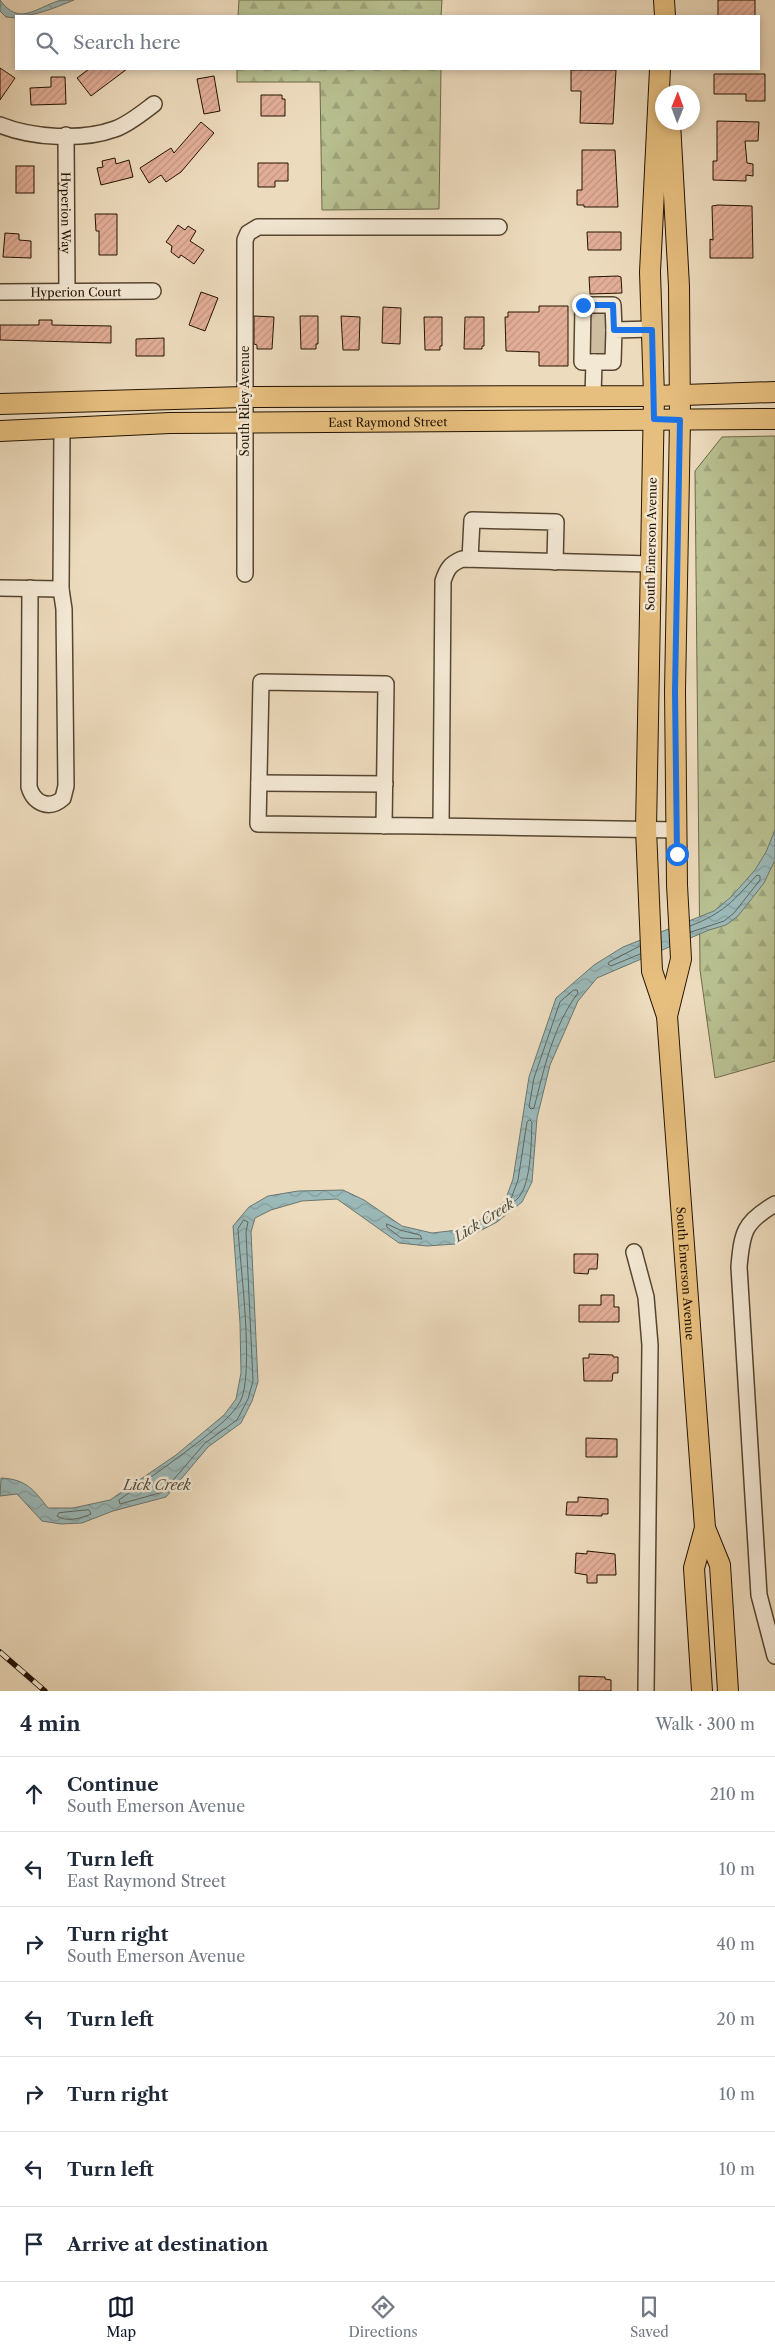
<!DOCTYPE html>
<meta charset="utf-8">
<style>
:root{--surface:#fff;--page:#f2f2f3;--text:#1f2937;--muted:#747a83;--line:#e0e1e3;--accent:#111827}
body{margin:0;font-family:"Libre Caslon Text",serif;background:var(--page);color:var(--text)}
.compass{position:absolute;left:655px;top:85px;width:45px;height:45px;border-radius:50%;background:var(--surface);box-shadow:0 2px 8px #0003;rotate:1deg}
.stop{position:absolute;width:15px;height:15px;margin:-11px;border:4px solid #1a73e8;border-radius:50%;background:#fff}
.stop.end{background:#1a73e8;border-color:#fff;box-shadow:0 1px 5px #0008}
.list{margin:0;padding:0;list-style:none}
h2{display:flex;justify-content:space-between;align-items:center;height:65px;margin:0;padding:0 20px;font-size:21px}
h2 small{font-size:16px;font-weight:400;color:var(--muted)}
.list li{display:grid;grid-template-columns:32px 1fr auto;gap:15px;align-items:center;box-sizing:border-box;height:75px;padding:0 20px;border-top:1px solid var(--line)}
.list b{display:block;font-size:19px;white-space:nowrap}
.list p{margin:0;font-size:16px;white-space:nowrap;color:var(--muted)}
.list em{font-size:16px;font-style:normal;color:var(--muted)}
.icon{flex:none;width:28px;height:28px;fill:none;stroke:currentColor;stroke-width:2;stroke-linecap:round;stroke-linejoin:round}
.map{position:relative;flex:none;width:775px;height:1691px;overflow:hidden}
.search{position:absolute;background:var(--surface);box-shadow:0 2px 8px #0003;left:15px;right:15px;top:15px;height:55px;display:flex;align-items:center;gap:12px;box-sizing:border-box;padding:0 18px;border-radius:0px;color:var(--muted);font-size:19px}
.sheet{height:590px;background:var(--surface)}
nav{display:flex;justify-content:space-around;align-items:center;box-sizing:border-box;height:70px;border-top:1px solid var(--line);background:var(--surface);font-size:14px;color:var(--muted)}
nav a{display:grid;justify-items:center;gap:2px}
nav .on{color:var(--accent)}
.map>svg:first-child{display:block}
.forest{fill:url(#forest-firs);stroke:#6e6a49}
.water{fill:url(#water-waves);stroke:#6b776f}
.lines{fill:none;stroke-linecap:round;stroke-linejoin:round}
.shore{stroke:#60665d;stroke-width:1}
.building{fill:url(#building-hatch);stroke:#241401}
.minor-tunnel{stroke:#cfbda1;stroke-width:15;stroke-dasharray:15 8;stroke-linecap:butt}
.minor-casing{stroke:#564630;stroke-width:18}
.major-casing{stroke:#241401;stroke-width:22}
.minor{stroke:#f3e8d4;stroke-width:15}
.major{stroke:#e6be7e;stroke-width:20}
.rail-casing{stroke:#241401;stroke-width:5.5}
.rail{stroke:#f3e8d4;stroke-width:4;stroke-dasharray:11;stroke-linecap:butt}
.route{stroke:#1a73e8;stroke-width:6}
.labels{text-anchor:middle;dominant-baseline:central;stroke-width:5;stroke-linejoin:round;paint-order:stroke}
.street-label{font-size:12px;fill:#241401;stroke:#f3e8d4}
.water-label{font-size:14px;font-style:italic;fill:#4e4e41;stroke:#f3e8d4}
</style>
<div class="map">
<svg width="775" height="1691" viewBox="0 0 775 1691">
<defs>
<pattern id="forest-firs" width="22" height="20" patternUnits="userSpaceOnUse" patternTransform="scale(1.25)"><rect width="22" height="20" fill="#b8c091"/><path d="M5 1l3.5 6h-7zM16 11l3.5 6h-7z" fill="#9ea47b"/></pattern>
<pattern id="water-waves" width="16" height="10" patternUnits="userSpaceOnUse" patternTransform="scale(1.25)"><rect width="16" height="10" fill="#9bb9b9"/><path d="M0 5q4-4 8 0t8 0" fill="none" stroke="#859e9d"/></pattern>
<pattern id="building-hatch" width="6" height="6" patternUnits="userSpaceOnUse" patternTransform="scale(1.25)"><rect width="6" height="6" fill="#e3ae98"/><path d="M-1 1l2-2M0 6l6-6M5 7l2-2" fill="none" stroke="#c39581"/></pattern>
</defs>
<rect width="100%" height="100%" fill="#eddbbd"/>
<filter id="stains"><feTurbulence type="fractalNoise" baseFrequency=".004" numOctaves="4"/><feColorMatrix values="0 0 0 0 .2 0 0 0 0 .09 0 0 0 0 .02 0 0 0 .5 -.17"/></filter>
<radialGradient id="worn" r=".72"><stop offset=".6" stop-color="#630" stop-opacity="0"/><stop offset="1" stop-color="#630" stop-opacity=".3"/></radialGradient>
<g class="forest">
<path d="M239,0h203l-1,16h-203z"/>
<path d="M237,69h204l-2,140 -117,1 -2,-128h-83z"/>
<path d="M775,436v625l-60,17 -15,-108 -5,-499 27,-34z"/>
</g>
<g class="water">
<path d="M0,0c19,26 34,9 58,1 4,-1 11,-1 16,-1 -20,8 -37,16 -58,16v2l-10,-1 -6,-6z"/>
<path d="M775,830v30l-11,23 -26,33 -12,9 -17,5 -112,48 -19,23 -28,64 -13,53 -5,64 -10,20 -25,20 -42,22 -28,2 -28,-3 -62,-44 -35,2 -31,9 -16,8 -4,14 7,150 -6,19 -11,22 -33,24 -42,50 -53,14 -31,12 -21,1 -19,-3 -25,-27 -17,2 1,-18c25,1 33,12 47,30h25l37,-8 66,-45 48,-40 12,-16 5,-26 -1,-50 -7,-97 16,-19 19,-11 30,-5 45,-1 21,10 38,26 30,7 26,-3 29,-13 18,-16 8,-22 16,-102 27,-79 38,-33 29,-18 91,-36 17,-14 24,-27 11,-18z"/>
</g>
<g class="lines">
<g class="shore">
<path d="M690,926c34,-13 43,-25 67,-51l3,1v4l-26,33 -10,8 -33,11"/>
<path d="M640,946l-31,16 -1,2 3,2 29,-12"/>
<path d="M574,990h3l1,3c-25,33 -34,76 -44,115l-3,1 -2,-2 5,-29 26,-76z"/>
<path d="M530,1120l2,2c-1,19 0,71 -19,80l-2,-3 7,-19 9,-58z"/>
<path d="M244,1220l4,2 -2,10 7,149 -5,18 -11,21 -32,23 -42,49 -43,12 -1,-4c29,-21 58,-41 86,-63 13,-11 26,-20 35,-35 15,-27 0,-138 -2,-173z"/>
<path d="M387,1224l13,6 20,5 2,4 -21,-1 -14,-11z"/>
<path d="M89,1510l2,4c-10,5 -25,8 -34,2l2,-3z"/>
</g>
</g>
<g class="building">
<rect x="718" y="0" width="37" height="16"/>
<path d="M0,68l15,10 -15,22z"/>
<path d="M89,69h38l-36,27 -14,-18z"/>
<path d="M571,70h45l-3,54 -33,-1 1,-32h-10z"/>
<path d="M714,74h51v27h-19v-7h-32z"/>
<path d="M214,76l6,35 -16,3 -7,-35z"/>
<path d="M51,77h14l1,27 -35,1 -1,-17 21,-1z"/>
<path d="M261,95h21v4h3v17h-24z"/>
<path d="M717,121l42,1 -1,19h-13l2,22 6,1v12l-7,-1v6l-33,-1v-19h4z"/>
<path d="M201,122l13,11 -33,39 -15,10 -5,-7 -12,8 -9,-15 31,-20 3,5z"/>
<path d="M582,150h33l3,57h-34v-2h-7v-15h5z"/>
<path d="M115,158l1,6 13,-4 4,17 -32,8 -4,-17 6,-1 -1,-6z"/>
<path d="M258,163h30v18h-13v6h-17z"/>
<rect x="16" y="166" width="18" height="27"/>
<path d="M718,205l34,1 1,52h-43v-19l3,1 -1,-34z"/>
<path d="M95,214h22v41h-18v-24h-3z"/>
<path d="M178,225l7,5 3,-4 8,5 -6,10 14,9 -10,14 -13,-9 -2,3 -8,-6 1,-6 -6,-4z"/>
<path d="M587,232h34v18h-33z"/>
<path d="M5,233l14,1v6l12,1v17l-28,-1z"/>
<path d="M618,276l3,1 1,16 -32,1 -1,-17z"/>
<path d="M201,292l17,6 -13,33 -16,-6z"/>
<path d="M539,306h29v60h-29v-14l-33,-1 -1,-34h3v-5h31z"/>
<path d="M383,307l18,1 -1,36 -18,-1z"/>
<path d="M254,316l20,1 -2,32h-15v-4l-3,-1z"/>
<path d="M300,316h18v28h-2v5h-15z"/>
<path d="M341,316l19,1 -1,33h-16z"/>
<path d="M424,317h18v29h-2v4h-15z"/>
<path d="M465,317h19v29h-2v3h-18z"/>
<path d="M39,320h13v5l59,1v17l-111,-3v-15h39z"/>
<path d="M164,338v18h-28v-17z"/>
<path d="M574,1254h24l-1,15h-8l-1,5 -14,-1z"/>
<path d="M601,1295h13v12h5v15h-40v-17h22z"/>
<path d="M589,1354l24,1v2h5v16h-5l-1,8h-28l-1,-23h6z"/>
<path d="M586,1438l31,1v18h-31z"/>
<path d="M578,1497l30,2v15h-6v2l-36,-1 1,-13h11z"/>
<path d="M587,1551l28,3 1,21h-19v8h-10v-8l-12,-2 1,-20 11,1z"/>
<path d="M579,1676l26,1v2l6,1v11h-32z"/>
</g>
<g class="lines">
<g class="minor-tunnel">
<path d="M591,314h15"/>
<path d="M591,325h15"/>
<path d="M591,339h15"/>
<path d="M591,352h15"/>
</g>
<g class="minor-casing">
<g id="minor">
<path d="M0,125c32,13 82,16 115,4 14,-5 27,-16 39,-25"/>
<path id="s1" d="M66,135l1,156"/>
<path id="s2" d="M0,292l153,-1"/>
<path d="M594,362h-12l1,-57h30l1,25"/>
<path d="M593,396l1,-34h19l1,-32 38,-1"/>
<path d="M470,559l2,-39 84,2 -1,40"/>
<path d="M245,574v-334l3,-7 10,-6h241"/>
<path d="M0,588l61,1"/>
<path d="M30,588l-1,199c5,17 21,23 34,11l3,-12 -2,-177 -3,-20 1,-161"/>
<path d="M259,783l126,1"/>
<path d="M384,826l2,-142 -125,-2 -3,142c140,2 279,3 419,6"/>
<path d="M441,826l2,-245c4,-12 7,-17 19,-22l189,5"/>
<path d="M775,1204c-31,18 -33,28 -36,63l20,328 16,61"/>
<path d="M634,1252l12,45 4,48 -4,346"/>
</g>
</g>
<g class="major-casing">
<g id="major">
<path d="M664,0l1,16"/>
<path id="s3" d="M660,69l-10,203 4,124 -8,433 6,142 15,45 38,512 15,37 8,126"/>
<path d="M0,404l244,-7 410,-1 121,-4"/>
<path id="s4" d="M0,431l170,-8 605,-4"/>
<path d="M667,1016l14,-57 -4,-74 -2,-194 5,-271 -1,-134 -9,-164"/>
<path d="M702,1691l-8,-123 11,-40"/>
</g>
</g>
<use href="#minor" class="minor"/>
<use href="#major" class="major"/>
<g class="rail-casing">
<path id="rail" d="M0,1652l45,39"/>
</g>
<use href="#rail" class="rail"/>
</g>
<g class="lines">
<path class="route" d="M583,305h30l1,25h38l2,89 26,1 -5,271 2,163"/>
</g>
<g class="labels">
<g class="street-label">
<text stroke="none"><textPath href="#s1" startOffset="78">Hyperion Way</textPath></text>
<text stroke="none"><textPath href="#s2" startOffset="76">Hyperion Court</textPath></text>
<text transform="translate(244 401) rotate(-90)">South Riley Avenue</text>
<text stroke="none"><textPath href="#s4" startOffset="388">East Raymond Street</textPath></text>
<text transform="translate(651 544) rotate(-89)">South Emerson Avenue</text>
<text stroke="none"><textPath href="#s3" startOffset="1208">South Emerson Avenue</textPath></text>
</g>
<g class="water-label">
<text transform="translate(484 1220) rotate(-32)">Lick Creek</text>
<text x="157" y="1485">Lick Creek</text>
</g>
</g>
<rect width="100%" height="100%" filter="url(#stains)"/>
<rect width="100%" height="100%" fill="url(#worn)"/>
</svg>
<svg class="compass" viewBox="-18 -18 36 36"><path d="M0-13l5 13h-10z" fill="#e53935"/><path d="M0 13l5-13h-10z" fill="#747a83"/></svg>
<div class="stop" style="left:677px;top:854px"></div>
<div class="stop end" style="left:583px;top:305px"></div>
<div class="search"><svg class="icon" aria-label="search" viewBox="0 0 24 24"><circle cx="10" cy="10" r="6"/><path d="M15 15l6 6"/></svg>Search here</div>
</div>
<section class="sheet">
<h2>4 min<small>Walk · 300 m</small></h2>
<ul class="list">
<li><svg class="icon" aria-label="ahead" viewBox="0 0 24 24"><path d="M12 20V5M6 11l6-6 6 6"/></svg><div><b>Continue</b><p>South Emerson Avenue</p></div><em>210 m</em></li>
<li><svg class="icon" aria-label="left" viewBox="0 0 24 24"><path d="M17 20v-9H6M10 6l-5 5 5 5"/></svg><div><b>Turn left</b><p>East Raymond Street</p></div><em>10 m</em></li>
<li><svg class="icon" aria-label="right" viewBox="0 0 24 24"><path d="M7 20v-9h11M14 6l5 5-5 5"/></svg><div><b>Turn right</b><p>South Emerson Avenue</p></div><em>40 m</em></li>
<li><svg class="icon" aria-label="left" viewBox="0 0 24 24"><path d="M17 20v-9H6M10 6l-5 5 5 5"/></svg><div><b>Turn left</b></div><em>20 m</em></li>
<li><svg class="icon" aria-label="right" viewBox="0 0 24 24"><path d="M7 20v-9h11M14 6l5 5-5 5"/></svg><div><b>Turn right</b></div><em>10 m</em></li>
<li><svg class="icon" aria-label="left" viewBox="0 0 24 24"><path d="M17 20v-9H6M10 6l-5 5 5 5"/></svg><div><b>Turn left</b></div><em>10 m</em></li>
<li><svg class="icon" aria-label="arrive" viewBox="0 0 24 24"><path d="M6 21V4h12l-3 4 3 4H6"/></svg><div><b>Arrive at destination</b></div></li>
</ul>
</section>
<nav>
<a class="on"><svg class="icon" aria-label="map" viewBox="0 0 24 24"><path d="M3 6l6-2 6 2 6-2v14l-6 2-6-2-6 2zM9 4v14M15 6v14"/></svg>Map</a>
<a><svg class="icon" aria-label="directions" viewBox="0 0 24 24"><path d="M12 3l9 9-9 9-9-9zM9 14v-3h6M13 9l2 2-2 2"/></svg>Directions</a>
<a><svg class="icon" aria-label="saved" viewBox="0 0 24 24"><path d="M7 4h10v16l-5-4-5 4z"/></svg>Saved</a>
</nav>
